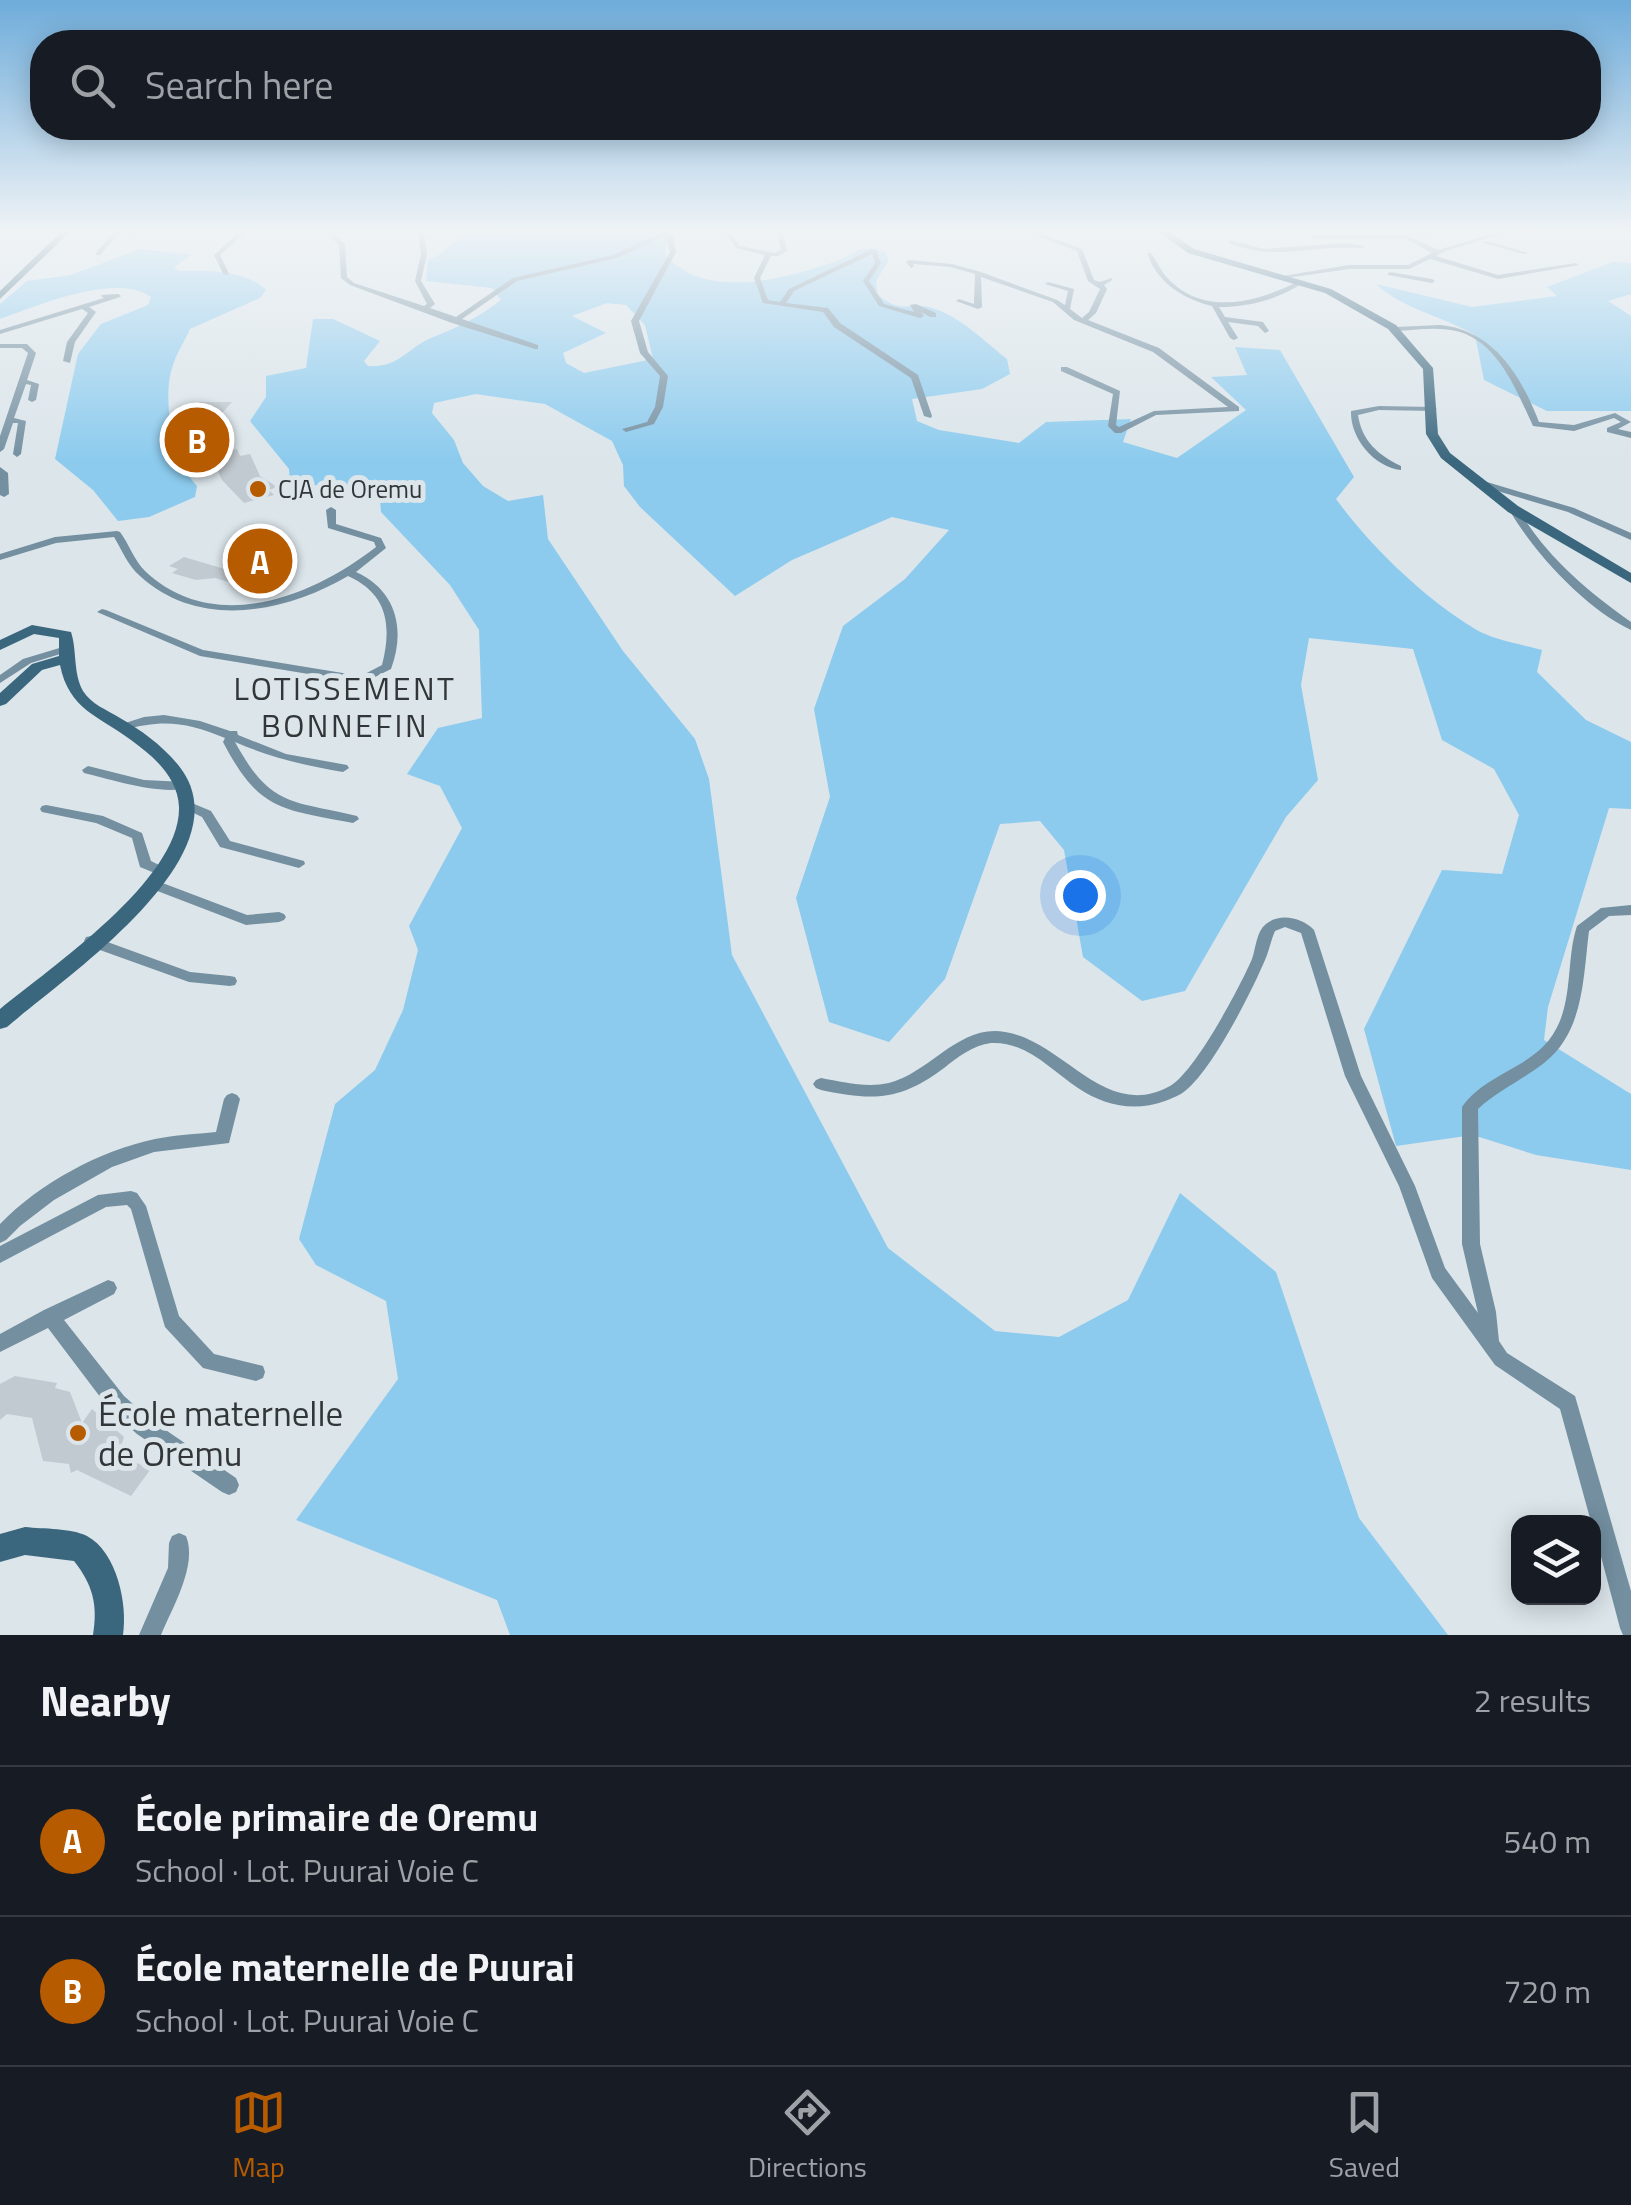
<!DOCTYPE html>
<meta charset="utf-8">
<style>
:root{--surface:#171b24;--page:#242831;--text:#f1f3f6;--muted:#9ea1a6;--line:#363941;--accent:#b75b00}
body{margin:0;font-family:"Titillium Web",sans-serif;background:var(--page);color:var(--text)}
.controls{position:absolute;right:30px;bottom:30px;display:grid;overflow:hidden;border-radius:20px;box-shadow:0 5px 25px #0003}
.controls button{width:90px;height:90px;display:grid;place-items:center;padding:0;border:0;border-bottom:2px solid var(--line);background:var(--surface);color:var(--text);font:50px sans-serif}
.you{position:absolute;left:1080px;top:895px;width:35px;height:35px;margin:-25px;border:8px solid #fff;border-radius:50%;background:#1a73e8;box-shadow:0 0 0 15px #1a73e833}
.badge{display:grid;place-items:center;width:65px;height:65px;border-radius:50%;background:var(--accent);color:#fff;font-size:32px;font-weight:700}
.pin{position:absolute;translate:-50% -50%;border:5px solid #fff;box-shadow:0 2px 10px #0006}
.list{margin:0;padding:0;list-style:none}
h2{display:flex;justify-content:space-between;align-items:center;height:130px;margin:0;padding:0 40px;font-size:42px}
h2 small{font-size:32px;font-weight:400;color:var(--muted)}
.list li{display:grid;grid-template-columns:65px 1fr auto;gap:30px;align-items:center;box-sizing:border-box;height:150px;padding:0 40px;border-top:2px solid var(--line)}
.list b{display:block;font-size:38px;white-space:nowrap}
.list p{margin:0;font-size:32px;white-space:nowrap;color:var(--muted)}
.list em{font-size:32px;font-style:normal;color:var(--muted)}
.icon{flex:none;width:55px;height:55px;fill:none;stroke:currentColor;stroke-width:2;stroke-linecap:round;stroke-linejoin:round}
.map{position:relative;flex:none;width:1631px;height:1635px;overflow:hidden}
.search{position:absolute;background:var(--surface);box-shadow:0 5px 25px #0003;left:30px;right:30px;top:30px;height:110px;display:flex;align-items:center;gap:25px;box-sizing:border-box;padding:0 35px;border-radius:40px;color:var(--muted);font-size:38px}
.sheet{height:430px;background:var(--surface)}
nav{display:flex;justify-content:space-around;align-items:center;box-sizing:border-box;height:140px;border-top:2px solid var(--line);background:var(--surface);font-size:28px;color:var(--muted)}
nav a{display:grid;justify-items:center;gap:5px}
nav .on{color:var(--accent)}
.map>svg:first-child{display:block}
.green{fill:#8ccbee;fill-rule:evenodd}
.building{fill:#c1cad0}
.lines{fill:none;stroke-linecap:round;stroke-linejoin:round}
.street{fill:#738fa0;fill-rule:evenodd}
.secondary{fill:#3b677e;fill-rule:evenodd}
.poi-dot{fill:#b75b00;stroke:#dbe5ea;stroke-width:4}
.labels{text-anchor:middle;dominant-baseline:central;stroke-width:10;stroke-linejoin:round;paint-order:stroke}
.far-poi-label{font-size:25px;fill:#323638;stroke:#dbe5ea;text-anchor:start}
.neighbourhood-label{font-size:32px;letter-spacing:2.5px;fill:#323638;stroke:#dbe5ea}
.near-poi-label{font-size:35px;fill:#323638;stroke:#dbe5ea;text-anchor:start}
</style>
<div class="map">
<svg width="1631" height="1635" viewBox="0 0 1631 1635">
<rect width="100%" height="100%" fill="#dbe5ea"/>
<g class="green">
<path d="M471,232h196l-2,23c41,46 118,24 169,7 23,-7 21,-19 50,-10l5,8 -13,21 1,13c25,22 33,6 58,15 27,9 50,33 72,50l3,15 -28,15 -70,10 5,22 22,9 80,13 27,-21 85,-3 -8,23 54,16 69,-48 -35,-33 36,-2 -12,-28 45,3 74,127 -18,22c35,48 88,99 139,130 18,11 46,15 67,21l-5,22 49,48 45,22v67l-22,-1 -61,199 -4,33 87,54v76l-95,-15 -63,-20 -77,11 -32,-117 78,-159 60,4 17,-59 -25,-46 -52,-29 -29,-91 -104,-11 -8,47 17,95 -32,37 -101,174 -43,10 -59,-44 -19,-107 -24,-29 -40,3 -55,155 -56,63 -60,-20 -33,-124 34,-101 -16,-88 29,-83 62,-47 44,-49 -57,-13 -100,43 -57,36 -95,-89 -16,-21 -1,-21 -11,-24 -67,-37 -69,-10 -42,9 -2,10 22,27 9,23 20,23 25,15 35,-6 5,44 75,112 72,88 14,40 23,176 156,293 107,83 64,6 69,-37 52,-107 96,79 83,246 89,117h-938l-13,-35 -201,-80 102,-141 -12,-78 -70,-36 -17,-26 36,-135 40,-34 28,-60 15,-60 -9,-24 53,-98 -22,-42 -33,-12 31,-46 44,-10 -3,-88 -29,-45 -69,-73 -2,-26 -89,-1 -1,-16 -39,-48 16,-24v-21l40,-8 7,-49h20l47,22 -16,20 4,5c31,2 38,-17 63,-28 27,-11 47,-20 70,-38l-9,-12 -66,-7 2,-21c19,-6 24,-21 43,-28zM607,303l19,2 19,20 8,34 -69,14 -18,-10 -3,-10 43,-20 -34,-17z"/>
<path d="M140,249l51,6 -17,12 5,4c26,-1 67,-1 87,19l-6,8 -70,31c-5,12 -13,23 -17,36 -12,33 0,97 24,121l-2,11 -46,20 -31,4 -25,-31 -38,-31 23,-105 23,-30 47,-19 3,-8c-36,-25 -114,9 -151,22v-15l27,-23 44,-6z"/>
<path d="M1613,262l18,1v31l-23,7 23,15v95h-84l-63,-31 -9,-45c-30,-18 -75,-27 -99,-51l96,23 85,-11 -10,-9z"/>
</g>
<g class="building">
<path d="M199,402h33l-28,31 9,21 24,-5 3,7 10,-2 10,22 17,11 -8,3 5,5 -30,8 -22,-23 -11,-24 -15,4 -14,-35z"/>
<path d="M266,544l14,4 -8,5 6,2 -43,29 -20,-6 -19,2 -24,-7 6,-4 -9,-3 15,-9 44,13z"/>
<path d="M15,1376l42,7 -2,5 15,4 12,31 10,-14 32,28 -5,16 31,17 -19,26 -54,-26 -6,3 -2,-9 -26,-3 -11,-43 -25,-4 -7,6v-36z"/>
</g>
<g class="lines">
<g class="street">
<path d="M113,232h7l-20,23h-4v-2z"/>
<path d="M126,232h6v1l-3,2z"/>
<path d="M239,232h7l-26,23 9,19 -5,1 -10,-20z"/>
<path d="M325,232h7l13,12 2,33 7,6 70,23 3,-2 -12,-23 6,-27 -3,-22h6l3,22 -6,27 14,23 -5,4 26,9 57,-39 100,-23 51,-23h8l4,20 -37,69 9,31 20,24 -5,31 -9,17 -28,8 -4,-3 25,-7 8,-15 5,-31 -20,-23 -9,-32 39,-69 -5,-16 -48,22 -100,23 -55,38 76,26v4h-3l-83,-26 -102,-38 -9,-7 -2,-33z"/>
<path d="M724,232h6l10,14 35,7 6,-3 -4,-18h6l4,19 -9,5h-7l-11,22 8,22 12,2 9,-13 83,-40h4l5,14 -12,18 15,23 30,8 -4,-7 6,-1 20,9v4h-6l-9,-5 3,4 -4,2 -41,-12 -16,-25 12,-18 -3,-9 -78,37 -8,12 42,5 12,15 78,52 14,41 -1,2 -7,-2 -13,-38 -77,-51 -11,-15 -60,-9 -9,-25 11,-23 -29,-7z"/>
<path d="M1027,232h9l46,17 12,31 6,2 12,-4v2l-8,5 3,4 -11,24 -8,7 71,28 80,59v4l-83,4 -35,18h-6l-7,-7 5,-32 -52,-23v-4h6l53,24 -4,34 3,2 35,-16 74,-4 -75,-55 -79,-32 -21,-18 -72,-25 1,30 -4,2 -22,-8 3,-2 15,5 1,-30 -25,-7 -37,-3 1,2 -3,2 -5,-6 3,-2 43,4 29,8 76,28 8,5 3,-14 -23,-7 3,-2 26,7 -4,20 12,9 7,-6 11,-23 -12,-8 -11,-30z"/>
<path d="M1410,232h29l-30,4 29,14 61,-18h10l-64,19 -9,5 62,19 78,-12 3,2 -81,14 -68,-20 -21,10h-60l-69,10 -3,-2 72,-12h59l24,-12 -26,-14h-93l-3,-2 3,-2h95z"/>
<path d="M1230,240l34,9 81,-6 20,3 -3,2c-50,-4 -84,14 -134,-5z"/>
<path d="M1483,241h4l42,12 -5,1 -41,-11z"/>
<path d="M1147,253h4c5,6 8,14 13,21 36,44 92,29 135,7l5,1c-25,17 -54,25 -85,25l6,10 38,5 6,9 -4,2 -7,-7 -30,-4 10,16 -4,2 -4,-2 -18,-32c-31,-8 -55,-24 -65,-53z"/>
<path d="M1390,272l42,7 3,2 -3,2 -44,-8 -1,-1z"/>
<path d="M118,294l3,2 -1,1 -31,10 7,5 -21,30 -5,21 -7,-2 4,-19 21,-29 -6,-4 -82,25v-4l104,-32 -3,-2 1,-1z"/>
<path d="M1440,325c54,5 81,51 99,97l35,3 41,-12 16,9 -13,7 13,3v6l-24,-6v-4l14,-6 -7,-4 -40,13 -41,-5c-16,-34 -33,-81 -73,-94 -20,-6 -44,-2 -65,-1l-4,-2 4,-2z"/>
<path d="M0,344h27l9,9 -9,27 12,4 -3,16 -4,2 -4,-2 3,-15 -5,-1 -12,34 12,3 -5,33 -4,3 -4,-3 5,-31h-5l-9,26 -4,3v-16l28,-83 -6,-5h-22z"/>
<path d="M1379,406l54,1 4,2 -4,2 -54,-1 -21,5c4,26 20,40 43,51v4c-27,-3 -51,-32 -50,-59z"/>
<path d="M0,467l8,6 1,21 -5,3 -4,-2z"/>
<path d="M1477,479l97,29 57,25v7l-63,-28 -94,-28 -1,-2z"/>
<path d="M331,507l5,3v14l45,14 5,10 -30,24c40,18 50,57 35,97l-28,14 -163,-27 -103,-44 5,-3 4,1 97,40 158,26 21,-11c10,-39 6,-71 -34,-89 -63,37 -149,54 -208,0 -12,-10 -18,-26 -26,-39l-58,6 -56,17v-6l55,-17 62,-6 3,1c9,12 14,28 25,39 69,65 167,26 231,-24l-2,-5 -46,-14 -2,-18z"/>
<path d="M1515,508l3,1c30,49 67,80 113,113v8c-45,-21 -96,-76 -121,-119z"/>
<path d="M66,646l5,3 -1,2 -39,12 -31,20v-8l23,-16z"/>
<path d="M164,715l36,6 30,10h7l1,4 48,19 61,11 2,3 -6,4c-40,-7 -71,-14 -108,-30 36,66 56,58 122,74l2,3 -6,4c-72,-14 -94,-12 -130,-81l2,-4c-38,-16 -62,-19 -102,-8l-6,-3 2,-2 25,-8z"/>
<path d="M88,766l56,14 41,2 6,4c-22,12 -82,-7 -107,-13l-2,-3z"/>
<path d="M187,801l24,10 19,30 74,20 1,3 -6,4 -79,-21 -18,-30 -19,-9 -2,-3z"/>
<path d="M46,805l57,11 39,17 9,28 16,8 2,3 -7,4 -22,-9 -8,-29 -36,-15 -54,-11 -2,-3 2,-3z"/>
<path d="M152,879l95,36 32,-3 5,2 2,3 -2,3 -5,2 -33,3 -99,-38 -2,-3 2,-3z"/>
<path d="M1631,905v10l-22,1 -20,15c-6,47 -5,101 -45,132 -22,17 -46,28 -66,46l2,135 16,68 3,29 8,12 68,43 56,195v44h-8l-3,-7 -26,-98v-8h-3l-31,-113 -65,-44 -63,-87 -33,-92 -54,-110 -44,-143 -16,-6 -10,4c-4,9 -6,20 -10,29 -14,33 -53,110 -80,131 -6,5 -13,7 -20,10 -31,11 -60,5 -87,-13 -27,-18 -52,-47 -87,-45 -18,2 -33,14 -47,25 -44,33 -71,33 -123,22l-5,-2 -3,-4 3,-4 5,-2c22,4 45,10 68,5 41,-10 70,-59 116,-51 59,9 100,90 165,54 25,-14 70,-99 82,-127 4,-11 4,-27 14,-35 14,-12 37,-6 48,6l47,146 54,110 30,82 33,45 -16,-69v-137c21,-31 64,-38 87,-67 26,-33 16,-78 28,-114l24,-18z"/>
<path d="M91,936l99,36 40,4 5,1 2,4 -2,4 -5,1 -41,-4 -103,-37 -2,-4 2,-4z"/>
<path d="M232,1093l5,2 3,4 -11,44 -75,9 -42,15 -58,33 -34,26 -14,14 -6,3v-19c40,-41 99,-73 155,-85 20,-4 41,-5 61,-7l8,-33 3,-4z"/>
<path d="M131,1191l6,2 9,13 33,110 35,38 49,12 2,6 -2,6 -7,3 -53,-13 -38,-41 -34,-118 -4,-4 -21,2 -106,56v-17l98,-51z"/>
<path d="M108,1280l6,2 3,6 -3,6 -50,26 60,76 27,24 85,58 3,7 -3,7 -7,3 -7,-3 -85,-58 -27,-24 -62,-82 -48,24v-18l44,-24z"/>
<path d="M179,1533l7,3c12,29 -14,72 -25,99h-22l29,-67 1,-25 3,-7z"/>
</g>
<g class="secondary">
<path d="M61,232h9l-70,67v-8z"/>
<path d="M1159,232h10l25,17 137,40 65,36 37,43 5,66 12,19 68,53 113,67v10l-123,-71 -67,-54 -15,-24 -3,-65 -35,-40 -63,-36 -137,-40z"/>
<path d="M32,625l39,7c6,18 2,41 12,59 8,13 24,19 37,27 21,12 43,28 59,48 70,88 -114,211 -172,261l-7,2v-20c51,-42 181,-130 179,-202 -1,-30 -26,-51 -48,-67 -32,-24 -62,-30 -71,-75l-18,5 -36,34 -6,2v-13l32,-29 27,-8v-18l-25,-4 -34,16v-10z"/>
<path d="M25,1527c19,2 46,1 62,9 30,16 41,69 36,99h-30c5,-30 0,-50 -19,-74l-49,-6 -25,7v-28z"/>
</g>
</g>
<linearGradient id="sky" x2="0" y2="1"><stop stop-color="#6eacda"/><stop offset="0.5" stop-color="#eff3f6"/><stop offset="1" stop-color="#eff3f6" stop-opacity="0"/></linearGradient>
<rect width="1631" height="461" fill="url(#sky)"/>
<g class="poi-dot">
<circle cx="258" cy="489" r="10"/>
<circle cx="78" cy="1433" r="10"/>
</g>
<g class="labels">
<g class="far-poi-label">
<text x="278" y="489">CJA de Oremu</text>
</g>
<g class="neighbourhood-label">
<text x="345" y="688">LOTISSEMENT<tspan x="345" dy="37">BONNEFIN</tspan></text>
</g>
<g class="near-poi-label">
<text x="98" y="1413">École maternelle<tspan x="98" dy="40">de Oremu</tspan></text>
</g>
</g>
</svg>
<div class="controls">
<button><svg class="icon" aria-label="layers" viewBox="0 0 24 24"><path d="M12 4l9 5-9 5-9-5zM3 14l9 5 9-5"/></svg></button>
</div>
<div class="you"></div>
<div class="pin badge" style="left:260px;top:561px">A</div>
<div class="pin badge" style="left:197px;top:440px">B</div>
<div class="search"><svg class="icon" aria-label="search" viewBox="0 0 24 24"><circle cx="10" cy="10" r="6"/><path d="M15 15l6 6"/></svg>Search here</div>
</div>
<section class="sheet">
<h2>Nearby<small>2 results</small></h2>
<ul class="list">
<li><span class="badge">A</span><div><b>École primaire de Oremu</b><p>School · Lot. Puurai Voie C</p></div><em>540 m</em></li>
<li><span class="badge">B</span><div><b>École maternelle de Puurai</b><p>School · Lot. Puurai Voie C</p></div><em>720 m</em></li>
</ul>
</section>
<nav>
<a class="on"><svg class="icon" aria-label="map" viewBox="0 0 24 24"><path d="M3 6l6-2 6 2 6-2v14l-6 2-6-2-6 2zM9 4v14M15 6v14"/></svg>Map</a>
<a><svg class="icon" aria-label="directions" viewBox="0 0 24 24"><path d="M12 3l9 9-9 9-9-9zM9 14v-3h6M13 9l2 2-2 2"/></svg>Directions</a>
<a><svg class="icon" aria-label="saved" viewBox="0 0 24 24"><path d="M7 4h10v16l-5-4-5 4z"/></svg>Saved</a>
</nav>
